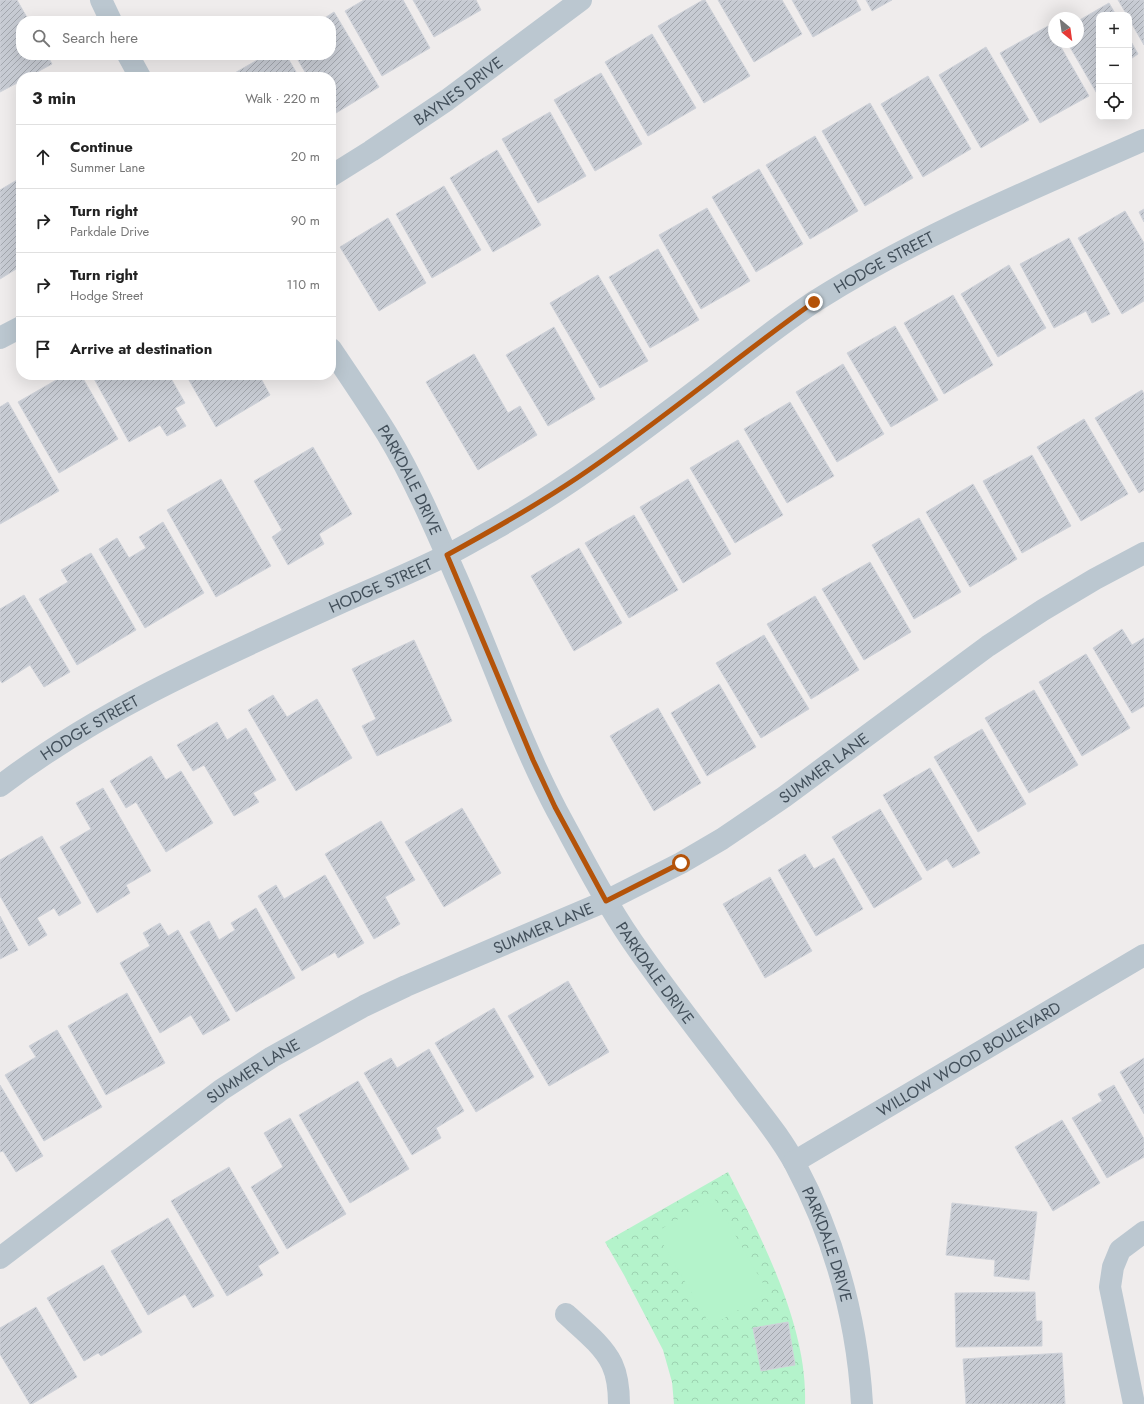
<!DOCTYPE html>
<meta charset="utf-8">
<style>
:root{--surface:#fff;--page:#f6f6f6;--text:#222;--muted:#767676;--line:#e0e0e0}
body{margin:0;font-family:Jost,sans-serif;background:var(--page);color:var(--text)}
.controls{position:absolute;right:12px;top:12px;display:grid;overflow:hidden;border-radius:8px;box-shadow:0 4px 16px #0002}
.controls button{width:36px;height:36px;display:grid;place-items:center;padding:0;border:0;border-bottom:1px solid var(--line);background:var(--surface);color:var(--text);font:20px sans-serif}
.compass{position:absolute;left:1048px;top:12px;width:36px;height:36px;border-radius:50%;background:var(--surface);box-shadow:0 4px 16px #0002;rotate:151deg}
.stop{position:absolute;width:12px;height:12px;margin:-9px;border:3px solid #b45309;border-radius:50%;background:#fff}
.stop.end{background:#b45309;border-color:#fff;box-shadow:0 1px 4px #0008}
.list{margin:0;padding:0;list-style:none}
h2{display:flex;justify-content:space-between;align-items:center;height:52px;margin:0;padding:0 16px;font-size:17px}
h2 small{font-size:13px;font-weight:400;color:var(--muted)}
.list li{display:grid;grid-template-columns:26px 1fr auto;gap:12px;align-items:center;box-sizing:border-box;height:64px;padding:0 16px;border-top:1px solid var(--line)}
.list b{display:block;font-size:15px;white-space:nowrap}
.list p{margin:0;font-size:13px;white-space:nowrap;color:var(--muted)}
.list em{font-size:13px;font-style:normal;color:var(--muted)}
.icon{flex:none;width:22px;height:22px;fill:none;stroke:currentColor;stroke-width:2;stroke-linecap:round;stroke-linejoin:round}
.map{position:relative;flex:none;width:1144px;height:1404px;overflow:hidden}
.search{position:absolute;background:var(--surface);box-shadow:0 4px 16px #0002;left:16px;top:16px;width:320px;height:44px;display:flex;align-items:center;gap:10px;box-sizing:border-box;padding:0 14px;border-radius:16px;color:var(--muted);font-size:15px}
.panel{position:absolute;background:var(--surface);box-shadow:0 4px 16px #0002;left:16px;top:72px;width:320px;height:308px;border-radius:16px}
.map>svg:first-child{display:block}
.forest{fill:url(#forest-crowns)}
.garden{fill:#b4f3cb}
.building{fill:url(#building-hatch);stroke:#cfd2d9}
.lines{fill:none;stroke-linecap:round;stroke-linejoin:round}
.minor{stroke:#bbc7d0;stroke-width:22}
.route{stroke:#b45309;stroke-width:5}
.labels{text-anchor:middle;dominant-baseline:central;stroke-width:4;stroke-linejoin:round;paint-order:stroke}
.street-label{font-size:16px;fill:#43505b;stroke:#fff}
</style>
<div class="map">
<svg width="1144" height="1404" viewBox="0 0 1144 1404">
<defs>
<pattern id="forest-crowns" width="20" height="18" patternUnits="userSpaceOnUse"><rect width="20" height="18" fill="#b4f3cb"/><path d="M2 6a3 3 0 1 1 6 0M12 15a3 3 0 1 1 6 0" fill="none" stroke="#9cd2b1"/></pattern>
<pattern id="building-hatch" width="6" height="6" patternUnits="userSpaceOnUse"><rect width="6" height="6" fill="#c7cbd3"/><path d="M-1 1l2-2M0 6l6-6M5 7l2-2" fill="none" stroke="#a3a7ae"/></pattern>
</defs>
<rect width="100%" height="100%" fill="#efecec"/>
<path class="forest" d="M728,1172c34,67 80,155 77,232h-131l-2,-22 -9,-32 -39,-75 -19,-33z"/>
<path class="garden" d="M714,1198l54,94 -57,34 -55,-94z"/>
<g class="building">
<path d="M0,0h17l12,21h-8v34h26l5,9 -24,13h-7v4l-21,11z"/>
<path d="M364,0h39l27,48 -48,28 -37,-65z"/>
<path d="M413,0h63l5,10 -47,27z"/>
<path d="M703,0h2l45,76 -46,27 -46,-77z"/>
<path d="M718,0h64l20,34 -48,28z"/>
<path d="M792,0h64l5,10 -48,27z"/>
<path d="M866,0h26l-20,11z"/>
<path d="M1118,0h26v45l-15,-26v-4h-2z"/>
<path d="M1109,3l7,12h-17v82l-32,-55h11v-21z"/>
<path d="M334,12l45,75 -48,29v-39h-23l-13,-22h36v-34h-11z"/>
<path d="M1048,26l6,9v7h4l31,54 -49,27 -40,-70z"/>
<path d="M652,34l44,74 -48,28 -43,-74z"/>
<path d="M1129,38l9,16 -9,6z"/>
<path d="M986,47l43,73 -48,28 -42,-73z"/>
<path d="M266,55h20l13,22h-64l-2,-3z"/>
<path d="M601,73l41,71 -47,27 -41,-71z"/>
<path d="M928,76l43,73 -48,28 -42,-73z"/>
<path d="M870,103l43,75 -48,28 -43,-75z"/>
<path d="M550,112l36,64 -48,27 -36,-64z"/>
<path d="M815,136l43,75 -48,28 -44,-74z"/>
<path d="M497,150l44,75 -48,27 -43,-74z"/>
<path d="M759,169l44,75 -47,28 -44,-75z"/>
<path d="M17,180l4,6v80l-21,13v-89z"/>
<path d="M444,186l37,64 -49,28 -36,-64z"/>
<path d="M707,208l43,73 -49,28 -42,-74z"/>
<path d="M1144,209v13l-5,-10z"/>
<path d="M1125,211l19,32v58l-22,13 -44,-76z"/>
<path d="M388,218l38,65 -47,28 -39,-64z"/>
<path d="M1069,238l41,76 -18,9 -6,-12 -32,17 -34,-64z"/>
<path d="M658,249l41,71 -49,28 -41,-71z"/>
<path d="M1009,265l37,63 -48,29 -37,-63z"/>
<path d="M598,275l50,86 -48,27 -50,-85z"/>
<path d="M953,295l40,70 -49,29 -40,-71z"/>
<path d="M895,326l43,74 -47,27 -44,-74z"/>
<path d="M554,327l41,72 -47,27 -42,-71z"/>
<path d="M474,354l34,59 12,-7 17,29 -59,35 -52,-88z"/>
<path d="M843,364l41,70 -47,28 -41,-70z"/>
<path d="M65,375h16l37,64 -59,34 -41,-71z"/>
<path d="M92,375h77l16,28 -10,5 11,18 -19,10 -7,-11 -31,17z"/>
<path d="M186,375h73l11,20 -54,32z"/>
<path d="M1142,390l2,4v96l-5,3 -44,-75z"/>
<path d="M8,402l51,89 -59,33v-117z"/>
<path d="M790,402l44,74 -47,27 -43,-74z"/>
<path d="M1084,419l44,75 -47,27 -44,-74z"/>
<path d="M738,440l45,75 -48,28 -45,-75z"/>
<path d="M313,447l39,67 -33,20 5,10 -36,21 -16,-28 10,-7 -28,-49z"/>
<path d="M1032,455l39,71 -49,27 -39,-72z"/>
<path d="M221,479l50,87 -55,31 -49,-87z"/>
<path d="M688,479l43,75 -48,29 -43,-76z"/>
<path d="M973,484l44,75 -47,28 -44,-75z"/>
<path d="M634,515l44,75 -49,28 -44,-75z"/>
<path d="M919,518l42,74 -47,27 -42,-74z"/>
<path d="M163,522l41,71 -59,35 -46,-79 18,-11 12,20 17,-10 -7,-11z"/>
<path d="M579,548l43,75 -48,28 -43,-75z"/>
<path d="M91,553l45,77 -59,35 -38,-66 29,-17 -7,-12z"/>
<path d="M870,562l41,70 -47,28 -42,-71z"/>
<path d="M24,595l46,77 -26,15 -14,-22 -28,18 -2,-3v-71z"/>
<path d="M815,596l44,74 -48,29 -44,-75z"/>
<path d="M1122,629l10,16 12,-7v68l-12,7 -39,-65z"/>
<path d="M764,635l45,74 -48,29 -45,-75z"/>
<path d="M414,640l38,81 -75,35 -15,-30 14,-7 -24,-50z"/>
<path d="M1086,654l44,74 -48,28 -43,-74z"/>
<path d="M719,684l37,63 -49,29 -36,-63z"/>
<path d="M1034,690l44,75 -49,28 -44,-75z"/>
<path d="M273,695l14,22 30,-18 35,59 -56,33 -48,-81z"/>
<path d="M658,708l43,75 -47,28 -44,-75z"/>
<path d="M217,722l10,18 19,-12 30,52 -23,13 6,9 -25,14 -30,-51 -11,6 -16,-26z"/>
<path d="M982,729l44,75 -48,28 -44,-75z"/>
<path d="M151,756l15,24 15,-9 32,52 -47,29 -30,-50 -10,6 -16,-27z"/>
<path d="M930,768l50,85 -27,15 -6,-9 -20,12 -44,-76z"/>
<path d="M103,788l48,83 -25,14 4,8 -33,20 -37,-66 31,-18 -15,-26z"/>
<path d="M462,808l39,65 -57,34 -39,-65z"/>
<path d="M880,809l42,70 -48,29 -42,-71z"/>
<path d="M381,821l34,59 -30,17 15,27 -26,15 -49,-85z"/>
<path d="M42,836l39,67 -22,13 -5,-8 -17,10 10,17 -18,11 -29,-50v-36z"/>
<path d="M805,854l9,15 20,-11 29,51 -47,27 -38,-66z"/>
<path d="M325,875l39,68 -26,15 -3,-6 -33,19 -44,-75 18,-11 8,14z"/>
<path d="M770,877l42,74 -47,27 -42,-74z"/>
<path d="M256,908l39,70 -59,34 -46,-80 19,-11 10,19 16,-10 -4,-7z"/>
<path d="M0,916l18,34 -18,9z"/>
<path d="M160,923l8,13 10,-6 52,90 -27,15 -12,-20 -31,18 -40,-70 30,-17 -7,-13z"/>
<path d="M568,981l41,71 -60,34 -41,-70z"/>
<path d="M127,993l38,70 -59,32 -38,-69z"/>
<path d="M494,1008l40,69 -58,35 -41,-69z"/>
<path d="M57,1030l45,77 -58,34 -39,-66 31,-18 -7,-11z"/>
<path d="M429,1049l35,62 -28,17 5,10 -29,17 -48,-82 27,-15 6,10z"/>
<path d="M1144,1058v56l-24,-42z"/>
<path d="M358,1081l51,88 -59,34 -51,-88z"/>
<path d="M0,1085l43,71 -27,16 -13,-21 -3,1z"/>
<path d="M1114,1085l30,54v18l-37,21 -35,-60 30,-17 -4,-7z"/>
<path d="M290,1118l56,96 -59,35 -36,-62 32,-20 -19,-34z"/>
<path d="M1062,1120l38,63 -47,28 -38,-64z"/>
<path d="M229,1167l50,86 -21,13 5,9 -36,21 -56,-95z"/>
<path d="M952,1203l85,9 -8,68 -35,-4 1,-16 -49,-5z"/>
<path d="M168,1218l46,78 -21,12 -8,-14 -37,21 -37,-64z"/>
<path d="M103,1265l39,67 -41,24 -3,-3 -14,8 -37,-63z"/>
<path d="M1035,1292l1,29h6v25l-86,1 -1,-54z"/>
<path d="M36,1307l41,70 -45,27h-2l-30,-50v-26z"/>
<path d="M788,1322l7,43 -34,6 -8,-43z"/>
<path d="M1062,1353l3,51h-99l-3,-45z"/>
</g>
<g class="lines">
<g class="minor">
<path d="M101,0l10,21"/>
<path d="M128,55l12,22"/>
<path id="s1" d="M331,176l40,-25 76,-51 134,-100"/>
<path d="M0,338l21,-11"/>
<path id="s2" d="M331,349c19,28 38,56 56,85 26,43 48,94 68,140 35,79 62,161 102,237 24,44 47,89 75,130 35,51 74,100 111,149 18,24 38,47 52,74 40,75 62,155 67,240"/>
<path id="s3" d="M0,786c102,-78 221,-129 338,-182 36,-16 73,-31 109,-49 15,-7 31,-17 46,-25 78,-44 147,-97 218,-151 35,-27 69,-55 106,-79 103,-65 216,-111 327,-160"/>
<path id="s4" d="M794,1162l350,-207"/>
<path id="s5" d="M0,1258l221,-168 51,-33 92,-51 42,-20 200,-85 75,-38 41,-24 62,-42 204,-151 55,-36 52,-31 49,-26"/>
<path d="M566,1314c15,14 37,31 46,50 6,13 7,27 7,40"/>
<path d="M1134,1404l-24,-117 3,-20 7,-17 24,-18"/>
</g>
</g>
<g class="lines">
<path class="route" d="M681,863l-75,38 -51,-94 -22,-47 -86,-205c44,-24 88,-49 130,-77 82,-55 157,-119 237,-176"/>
</g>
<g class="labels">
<g class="street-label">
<text stroke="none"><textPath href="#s1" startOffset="153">BAYNES DRIVE</textPath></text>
<text stroke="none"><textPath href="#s3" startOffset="1031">HODGE STREET</textPath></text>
<text stroke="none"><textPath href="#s2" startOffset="153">PARKDALE DRIVE</textPath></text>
<text stroke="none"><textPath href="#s3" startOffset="431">HODGE STREET</textPath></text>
<text stroke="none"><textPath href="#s3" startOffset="107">HODGE STREET</textPath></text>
<text stroke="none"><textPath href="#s5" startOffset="963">SUMMER LANE</textPath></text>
<text stroke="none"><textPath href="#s5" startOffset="639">SUMMER LANE</textPath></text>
<text stroke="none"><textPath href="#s2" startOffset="705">PARKDALE DRIVE</textPath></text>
<text stroke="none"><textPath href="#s4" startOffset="203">WILLOW WOOD BOULEVARD</textPath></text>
<text stroke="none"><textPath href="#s5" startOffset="315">SUMMER LANE</textPath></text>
<text stroke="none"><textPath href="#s2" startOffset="1029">PARKDALE DRIVE</textPath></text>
</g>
</g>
</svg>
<div class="controls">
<button>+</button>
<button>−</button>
<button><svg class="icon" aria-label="locate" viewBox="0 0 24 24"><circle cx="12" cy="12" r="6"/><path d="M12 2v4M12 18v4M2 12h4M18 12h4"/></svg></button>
</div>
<svg class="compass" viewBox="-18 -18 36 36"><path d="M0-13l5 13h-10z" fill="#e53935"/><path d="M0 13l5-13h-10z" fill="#767676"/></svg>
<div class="stop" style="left:681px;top:863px"></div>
<div class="stop end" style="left:814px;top:302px"></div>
<div class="search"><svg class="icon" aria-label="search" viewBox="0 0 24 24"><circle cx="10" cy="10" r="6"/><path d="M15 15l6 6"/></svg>Search here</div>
<section class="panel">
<h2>3 min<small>Walk · 220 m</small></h2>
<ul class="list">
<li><svg class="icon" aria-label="ahead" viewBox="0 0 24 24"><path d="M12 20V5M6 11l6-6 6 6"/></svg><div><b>Continue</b><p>Summer Lane</p></div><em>20 m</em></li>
<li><svg class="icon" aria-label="right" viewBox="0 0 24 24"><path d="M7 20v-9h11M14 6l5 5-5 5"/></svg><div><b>Turn right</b><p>Parkdale Drive</p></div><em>90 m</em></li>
<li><svg class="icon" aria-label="right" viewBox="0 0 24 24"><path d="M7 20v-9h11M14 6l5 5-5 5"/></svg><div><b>Turn right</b><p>Hodge Street</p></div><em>110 m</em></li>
<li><svg class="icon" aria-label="arrive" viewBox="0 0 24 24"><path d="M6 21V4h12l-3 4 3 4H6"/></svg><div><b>Arrive at destination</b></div></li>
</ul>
</section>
</div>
